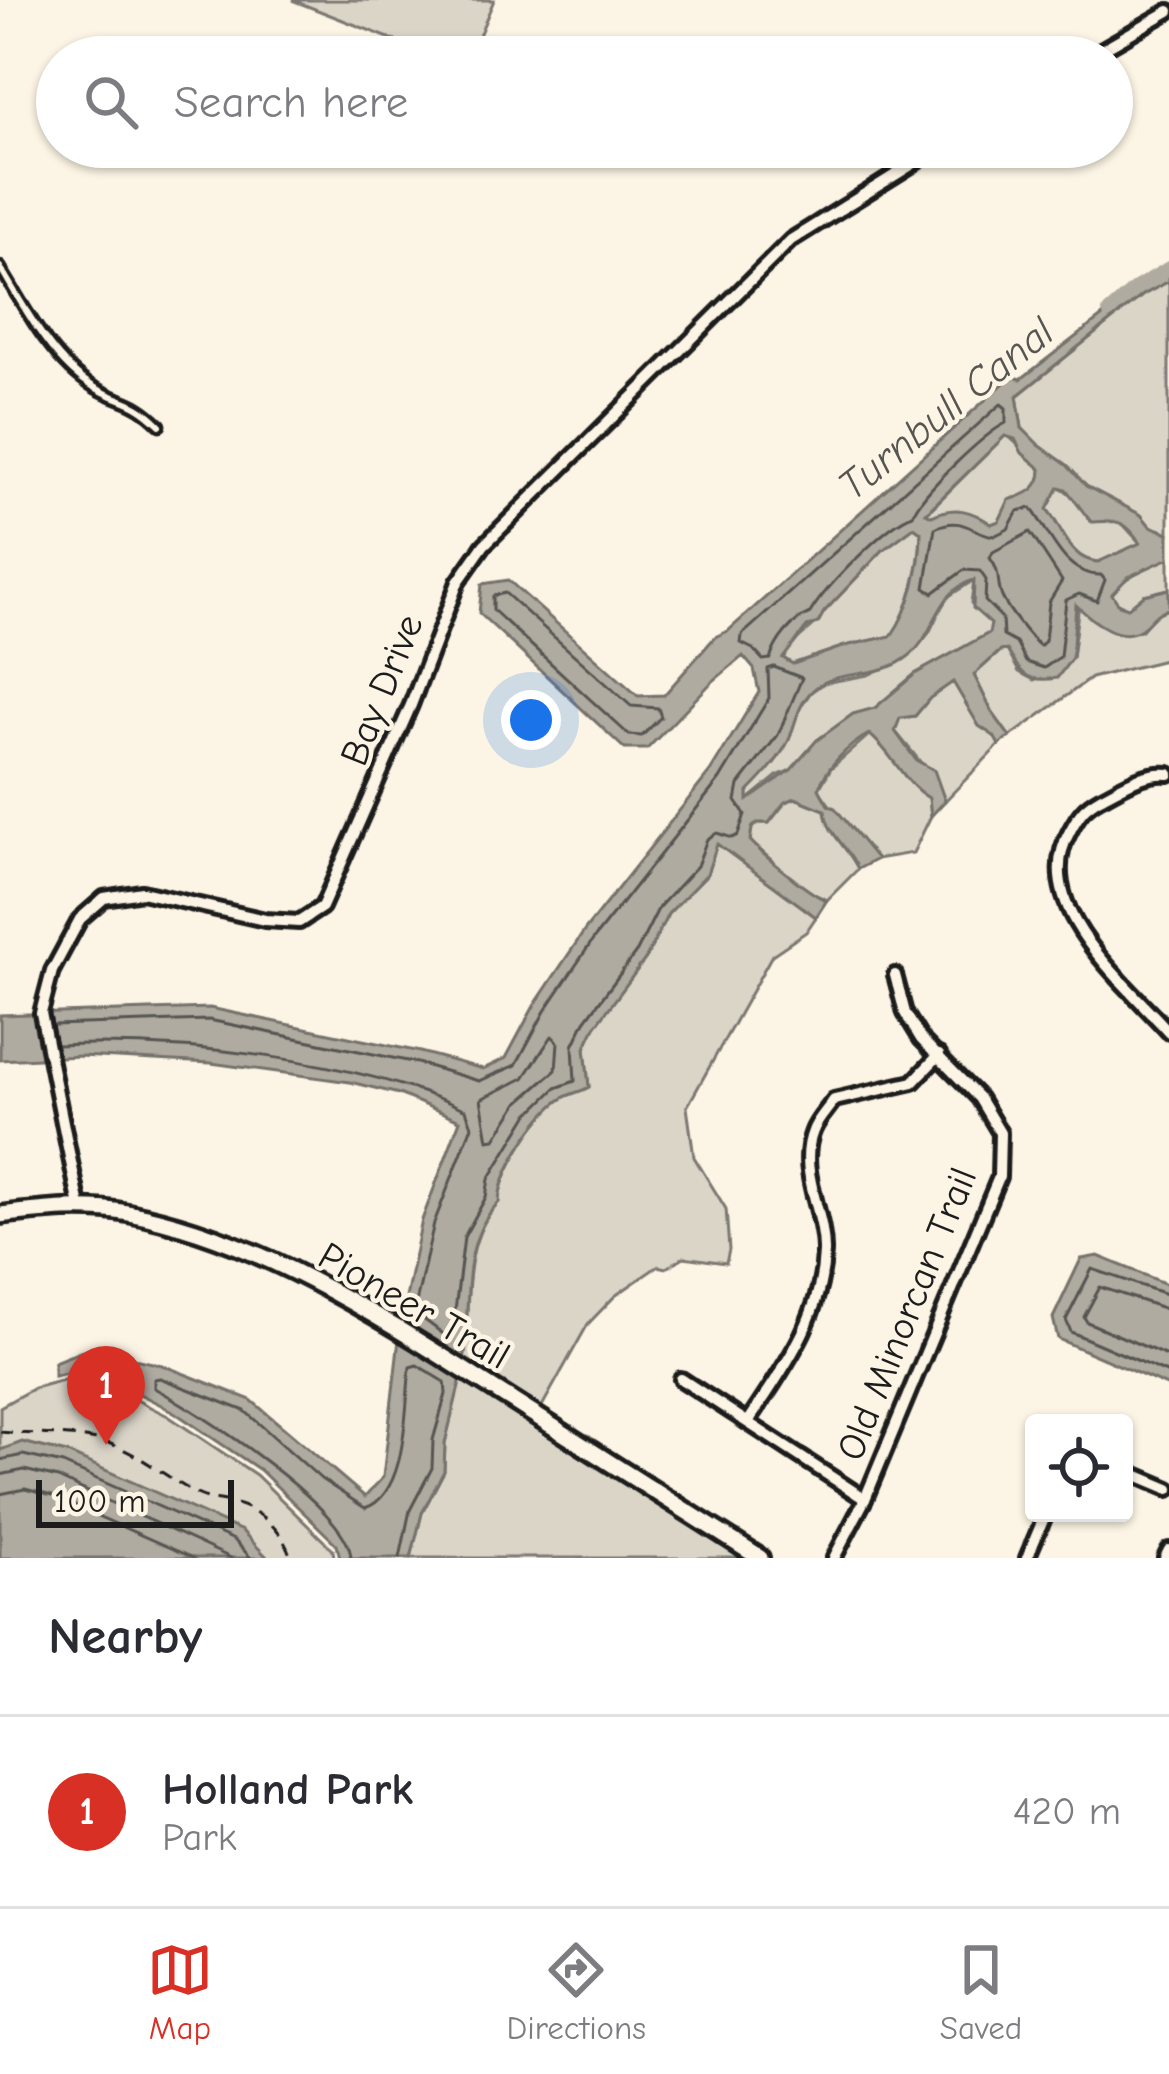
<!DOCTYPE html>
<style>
:root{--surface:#fff;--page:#f7f7f7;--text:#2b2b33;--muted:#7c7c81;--line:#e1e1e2;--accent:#d93025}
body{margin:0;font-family:"Comic Neue",sans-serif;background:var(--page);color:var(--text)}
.controls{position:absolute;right:36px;bottom:36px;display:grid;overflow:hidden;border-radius:12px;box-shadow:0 3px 9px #0004}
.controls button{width:108px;height:108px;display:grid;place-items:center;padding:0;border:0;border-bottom:3px solid var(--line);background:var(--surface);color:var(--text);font:60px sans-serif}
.scale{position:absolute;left:36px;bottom:30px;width:198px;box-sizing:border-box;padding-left:12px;border:6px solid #1c1c1c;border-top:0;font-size:33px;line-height:42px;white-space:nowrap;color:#1c1c1c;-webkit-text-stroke:9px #fcf5e5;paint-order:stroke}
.you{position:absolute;left:531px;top:720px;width:42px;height:42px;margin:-30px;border:9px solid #fff;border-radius:50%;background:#1a73e8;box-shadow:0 0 0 18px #1a73e833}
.badge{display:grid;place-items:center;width:78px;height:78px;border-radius:50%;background:var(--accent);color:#fff;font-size:39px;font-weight:700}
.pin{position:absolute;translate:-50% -99px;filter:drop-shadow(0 3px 6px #0008)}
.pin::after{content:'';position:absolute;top:63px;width:42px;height:36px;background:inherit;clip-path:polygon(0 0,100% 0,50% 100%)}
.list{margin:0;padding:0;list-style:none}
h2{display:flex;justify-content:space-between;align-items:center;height:156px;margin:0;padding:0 48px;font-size:51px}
h2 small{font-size:39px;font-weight:400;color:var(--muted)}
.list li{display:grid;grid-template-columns:78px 1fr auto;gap:36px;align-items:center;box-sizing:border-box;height:192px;padding:0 48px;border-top:3px solid var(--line)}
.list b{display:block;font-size:45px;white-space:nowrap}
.list p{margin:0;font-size:39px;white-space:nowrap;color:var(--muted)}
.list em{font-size:39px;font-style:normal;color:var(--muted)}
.icon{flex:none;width:66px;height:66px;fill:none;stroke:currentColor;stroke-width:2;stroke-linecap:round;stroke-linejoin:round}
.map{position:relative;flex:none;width:1169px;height:1558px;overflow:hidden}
.search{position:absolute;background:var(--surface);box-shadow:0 3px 9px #0004;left:36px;right:36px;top:36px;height:132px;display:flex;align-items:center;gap:30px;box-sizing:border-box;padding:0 42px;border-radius:66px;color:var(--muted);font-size:45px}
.sheet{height:348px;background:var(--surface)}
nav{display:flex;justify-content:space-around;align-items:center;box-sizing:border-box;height:168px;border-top:3px solid var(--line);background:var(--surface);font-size:33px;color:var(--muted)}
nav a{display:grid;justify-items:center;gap:6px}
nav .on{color:var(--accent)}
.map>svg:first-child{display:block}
.green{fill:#dbd5c8;stroke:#7c7872;stroke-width:3}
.water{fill:#b0aba1;stroke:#75726c;stroke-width:3;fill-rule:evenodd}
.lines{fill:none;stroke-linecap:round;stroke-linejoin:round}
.shore{stroke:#575551;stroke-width:3}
.canal{stroke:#b0aba1;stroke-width:14}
.lane-casing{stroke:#1c1c1c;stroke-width:15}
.street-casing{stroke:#1c1c1c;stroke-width:20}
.secondary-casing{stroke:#1c1c1c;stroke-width:24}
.path{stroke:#1c1c1c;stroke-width:3;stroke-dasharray:12 9;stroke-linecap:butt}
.lane{stroke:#fcf5e5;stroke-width:6}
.street{stroke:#fcf5e5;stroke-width:10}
.secondary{stroke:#fcf5e5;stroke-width:15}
.labels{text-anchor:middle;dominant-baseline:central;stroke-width:9;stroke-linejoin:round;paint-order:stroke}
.street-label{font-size:39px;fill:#1c1c1c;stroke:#fcf5e5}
.water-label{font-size:42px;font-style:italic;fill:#575551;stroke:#fcf5e5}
</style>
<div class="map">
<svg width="1169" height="1558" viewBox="0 0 1169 1558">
<rect width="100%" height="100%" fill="#fcf5e5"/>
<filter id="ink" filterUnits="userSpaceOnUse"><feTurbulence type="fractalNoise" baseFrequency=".00833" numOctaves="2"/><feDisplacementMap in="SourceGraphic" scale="24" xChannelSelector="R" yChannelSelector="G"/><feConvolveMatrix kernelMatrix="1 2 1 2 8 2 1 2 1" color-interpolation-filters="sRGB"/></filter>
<g filter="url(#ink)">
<g class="green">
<path d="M292,0h202l-24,57h-33z"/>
<path d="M1169,281v252l-19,-7 -9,-11 -55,-29 -19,-21 -29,-20 -16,-17 -5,-32 126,-101z"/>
<path d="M1006,435c9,5 26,25 35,34 1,14 -12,29 -27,29l-15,23 -8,4c-16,-13 -41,-18 -59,-9l-6,-2z"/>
<path d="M1059,487c13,4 28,26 43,34l9,-3 9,3 20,22 -41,19c-29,-1 -35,-32 -52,-53z"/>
<path d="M914,527l7,5c-1,35 -10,75 -29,104l-47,10 -53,18 -9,-6c10,-22 32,-28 41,-46l59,-62z"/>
<path d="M1169,558v31l-25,6 -16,14 -14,-9 -2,-6c11,-18 38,-28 57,-36z"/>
<path d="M974,580l-3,23 21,22 -3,8 -74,41 -40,34 -22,7 -36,25 -26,30 -14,6 -29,24v-8l41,-53 9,-28 13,-19 13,-9 44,-8 44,-21 17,-21 17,-35z"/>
<path d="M1079,604c16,26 35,26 63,26l15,-18 12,-3v50l-78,19 -81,59 -18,-25 -18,-37 27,-24 6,-1 12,22 15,8 38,-22z"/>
<path d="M953,681l26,45 16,10 4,9 -54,56c-15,-30 -29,-44 -50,-70l5,-13 15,-2 15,-18z"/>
<path d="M870,734c23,19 33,49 59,64l2,18 -18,37 -36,6c-14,-15 -51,-55 -58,-70l12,-21z"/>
<path d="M795,798l30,12c2,25 24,37 33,59l-31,31 -21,-9 -56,-50 2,-13 5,-5h12l16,-20z"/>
<path d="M717,843l99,74 -10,15 -34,23 -85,152 7,50 32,52 3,41 -3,13 -42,-6 -18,11 -8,-2 -43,30 -27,28 -48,86 -76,-48c7,-54 -5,-118 35,-160 0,-28 39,-89 64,-104 8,-5 17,-6 26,-11l-4,-39 10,-22 51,-68 22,-44 39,-40z"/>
<path d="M85,1374l83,42 88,59 77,75 1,8h-334v-151l34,-19z"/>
<path d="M461,1378l285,180h-335l11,-45 22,-42 1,-28z"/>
</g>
<g class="water">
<path d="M1169,265v16l-26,14 -126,101 5,32 17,17 28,20 19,21 55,29 9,11 19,7v25l-41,19 -16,17 7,11 9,3 16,-13 25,-6v20c-13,3 -14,8 -24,17 -23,21 -53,-6 -69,-21l-4,53 -15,20c-32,5 -35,-4 -50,-28l-7,1 -26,24 18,37 18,25 -11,8 -5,-9 -15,-10 -26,-44 -23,16 -15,18 -15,2 -5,13 21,29 18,10 11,31 -14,15 -2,-18c-26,-15 -36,-45 -60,-64 -19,10 -44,34 -50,55l9,16 7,3 42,51 -19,10c-9,-22 -31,-34 -33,-59l-30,-12 -11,5 -15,20h-12l-5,5 -2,12c10,13 63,57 77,60l-11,17 -99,-73 -10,30 -39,40 -22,44 -51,69 -10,21 4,39c-8,5 -18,6 -26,11 -25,15 -64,76 -64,104 -41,41 -28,107 -35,160l-63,-40 21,-102 38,-100 -61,-26 -49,-12 -139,-19 -131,-7 -80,4v-45l210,-7 210,44 63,17 23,-11 28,-52 51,-76 125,-158 49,-80 -5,-23 -11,-13 -31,26 -65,67h-22l-146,-136 3,-29 26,-4 130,116 26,-1 51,-58 13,-6 284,-255 9,3zM1005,436l10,3 7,14 19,16c1,20 -16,26 -32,31l-10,21 -8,3c-19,-14 -37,-19 -59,-8l-6,-3zM1059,487l7,2 25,33c25,-1 33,-4 49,21l-42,19c-28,-2 -35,-32 -51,-53zM914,527l7,5c0,34 -10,76 -30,104l-46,10 -52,18 -10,-6 24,-31 11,-4 6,-11 59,-62zM974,580l-1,28 18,16 -2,9 -74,41 -40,34 -22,6 -36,26 -26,30 -43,30v-8c15,-15 32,-33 41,-52 7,-18 9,-36 24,-50 23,-22 67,-10 96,-34 28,-23 27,-65 65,-76z"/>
<path d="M1098,1256l71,29v102l-111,-48 -5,-21 28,-59z"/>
<path d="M399,1339l62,39 -16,65 -1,28 -22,42 -11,45h-71l-3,-13 -77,-75 -89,-60 -83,-42 -34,8v-14l33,-13 75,16 89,35 114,97 18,-20z"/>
<path d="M22,1442l45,11 175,78 26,27h-268v-108z"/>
</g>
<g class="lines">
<g class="shore">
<path d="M1001,404l5,4v15c-22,11 -85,70 -93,92 -26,8 -89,74 -103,98 -19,8 -34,28 -40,46l-7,1 -10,-11 -12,-6 1,-8z"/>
<path d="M1031,508c20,25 33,68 70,67l4,5 -8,21 -18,-7 -13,6 -6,57 -16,11 -18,-6 -10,-19 -13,-7 -1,-18 -17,-17 1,-21 -6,-9 -16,-1 -31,23 -8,-5 10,-60c27,-13 35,4 59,8l14,-7 10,-18z"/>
<path d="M1030,532l32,49 -13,21 -4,39 -5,5c-11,-9 -32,-36 -38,-49 -6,-14 0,-23 -12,-39l3,-6z"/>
<path d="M505,593l126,113 27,2 3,9 -19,19 -13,-1 -136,-125v-14z"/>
<path d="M52,1025l157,-5 208,43 62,18 37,-16 29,-54 50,-74 125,-158 49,-81 -1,-29 6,-2 28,11 -24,57 -39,50 -3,16 9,13 -7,21 -6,3 -15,-5 -10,6 -10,27 -38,41 -22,44 -52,70 -12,25 2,35 -19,7 -28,27 -39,64 -3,18 -22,40 -12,99h-6l-32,-24 20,-89 38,-97 -6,-16c-109,-52 -289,-70 -410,-65"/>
<path d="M552,1036l6,6 -2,28 -38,33 -23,36 -7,1 -7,-41 43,-21z"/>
<path d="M1169,1295l-77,-26 -26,51 5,12 98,42"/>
<path d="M1169,1310l-69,-23 -16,30 3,5 82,35"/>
<path d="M0,1460l23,-5 40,9 171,76 17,18"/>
<path d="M0,1475l24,-5 34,8 173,80"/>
<path d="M0,1494l25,-5 27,7 141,62"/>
<path d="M351,1558c-1,-48 -154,-148 -197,-170v-9l6,-1 85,33 76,68 44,29c43,-14 40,-102 45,-141l7,-2 28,17 1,12 -13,46 -1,28 -22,42 -10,48"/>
</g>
<path class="canal" d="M1109,312l27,-24 33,-20"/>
<g class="lane-casing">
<path id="lane" d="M0,267c24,40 53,96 94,120 29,17 39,11 66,38"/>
</g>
<g class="street-casing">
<g id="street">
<path d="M1089,57l80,-46"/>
<path d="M1169,774c-25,-3 -47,13 -69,24 -16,9 -21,16 -30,33 -42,74 54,150 99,201"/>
<path d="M80,1207l-39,-194 11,-42 28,-52 24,-21 38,-6 123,28 34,2 23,-15 89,-202 47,-123 26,-37 307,-305 149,-93"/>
<path d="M681,1379l184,120"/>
<path d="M748,1422c34,-52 74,-104 76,-170 1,-40 -27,-81 -11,-121 4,-11 15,-22 21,-31l79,-18 26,-27"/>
<path d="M1124,1470l45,19"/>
<path d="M834,1558l31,-59 134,-322 1,-44 -21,-35 -58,-59 -16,-26 -10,-38"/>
<path d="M1027,1558l19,-45"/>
<path d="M1165,1558l4,-8"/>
</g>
</g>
<g class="secondary-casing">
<path id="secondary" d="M0,1215c43,-5 85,-10 128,-2 134,26 255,106 369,178 88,56 175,111 263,167"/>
</g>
<path class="path" d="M0,1432c34,3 67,1 101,9 37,10 65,37 98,54 8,4 17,4 26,6 33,7 56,25 66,57"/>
<use href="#lane" class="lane"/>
<use href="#street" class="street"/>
<use href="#secondary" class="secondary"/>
</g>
</g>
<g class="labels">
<g class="street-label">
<text transform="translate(382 690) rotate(-68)">Bay Drive</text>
<text transform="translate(414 1306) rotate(30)">Pioneer Trail</text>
<text transform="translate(907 1314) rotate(-68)">Old Minorcan Trail</text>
</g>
<g class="water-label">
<text transform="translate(946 409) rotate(-39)">Turnbull Canal</text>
</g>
</g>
</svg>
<div class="controls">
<button><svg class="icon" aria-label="locate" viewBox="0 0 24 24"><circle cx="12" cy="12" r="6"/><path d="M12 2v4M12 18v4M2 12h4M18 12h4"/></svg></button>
</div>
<div class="scale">100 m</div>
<div class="you"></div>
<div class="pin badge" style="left:106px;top:1445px">1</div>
<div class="search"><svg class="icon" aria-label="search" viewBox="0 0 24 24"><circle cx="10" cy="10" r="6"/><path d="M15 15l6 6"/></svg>Search here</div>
</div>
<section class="sheet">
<h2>Nearby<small></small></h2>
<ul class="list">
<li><span class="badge">1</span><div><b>Holland Park</b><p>Park</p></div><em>420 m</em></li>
</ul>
</section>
<nav>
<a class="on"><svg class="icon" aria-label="map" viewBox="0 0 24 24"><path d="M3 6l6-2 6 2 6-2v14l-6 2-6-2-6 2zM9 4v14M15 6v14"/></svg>Map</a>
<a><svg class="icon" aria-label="directions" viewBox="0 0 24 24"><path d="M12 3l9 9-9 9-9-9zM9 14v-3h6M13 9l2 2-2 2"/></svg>Directions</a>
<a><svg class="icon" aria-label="saved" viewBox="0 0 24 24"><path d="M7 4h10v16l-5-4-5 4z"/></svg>Saved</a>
</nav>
